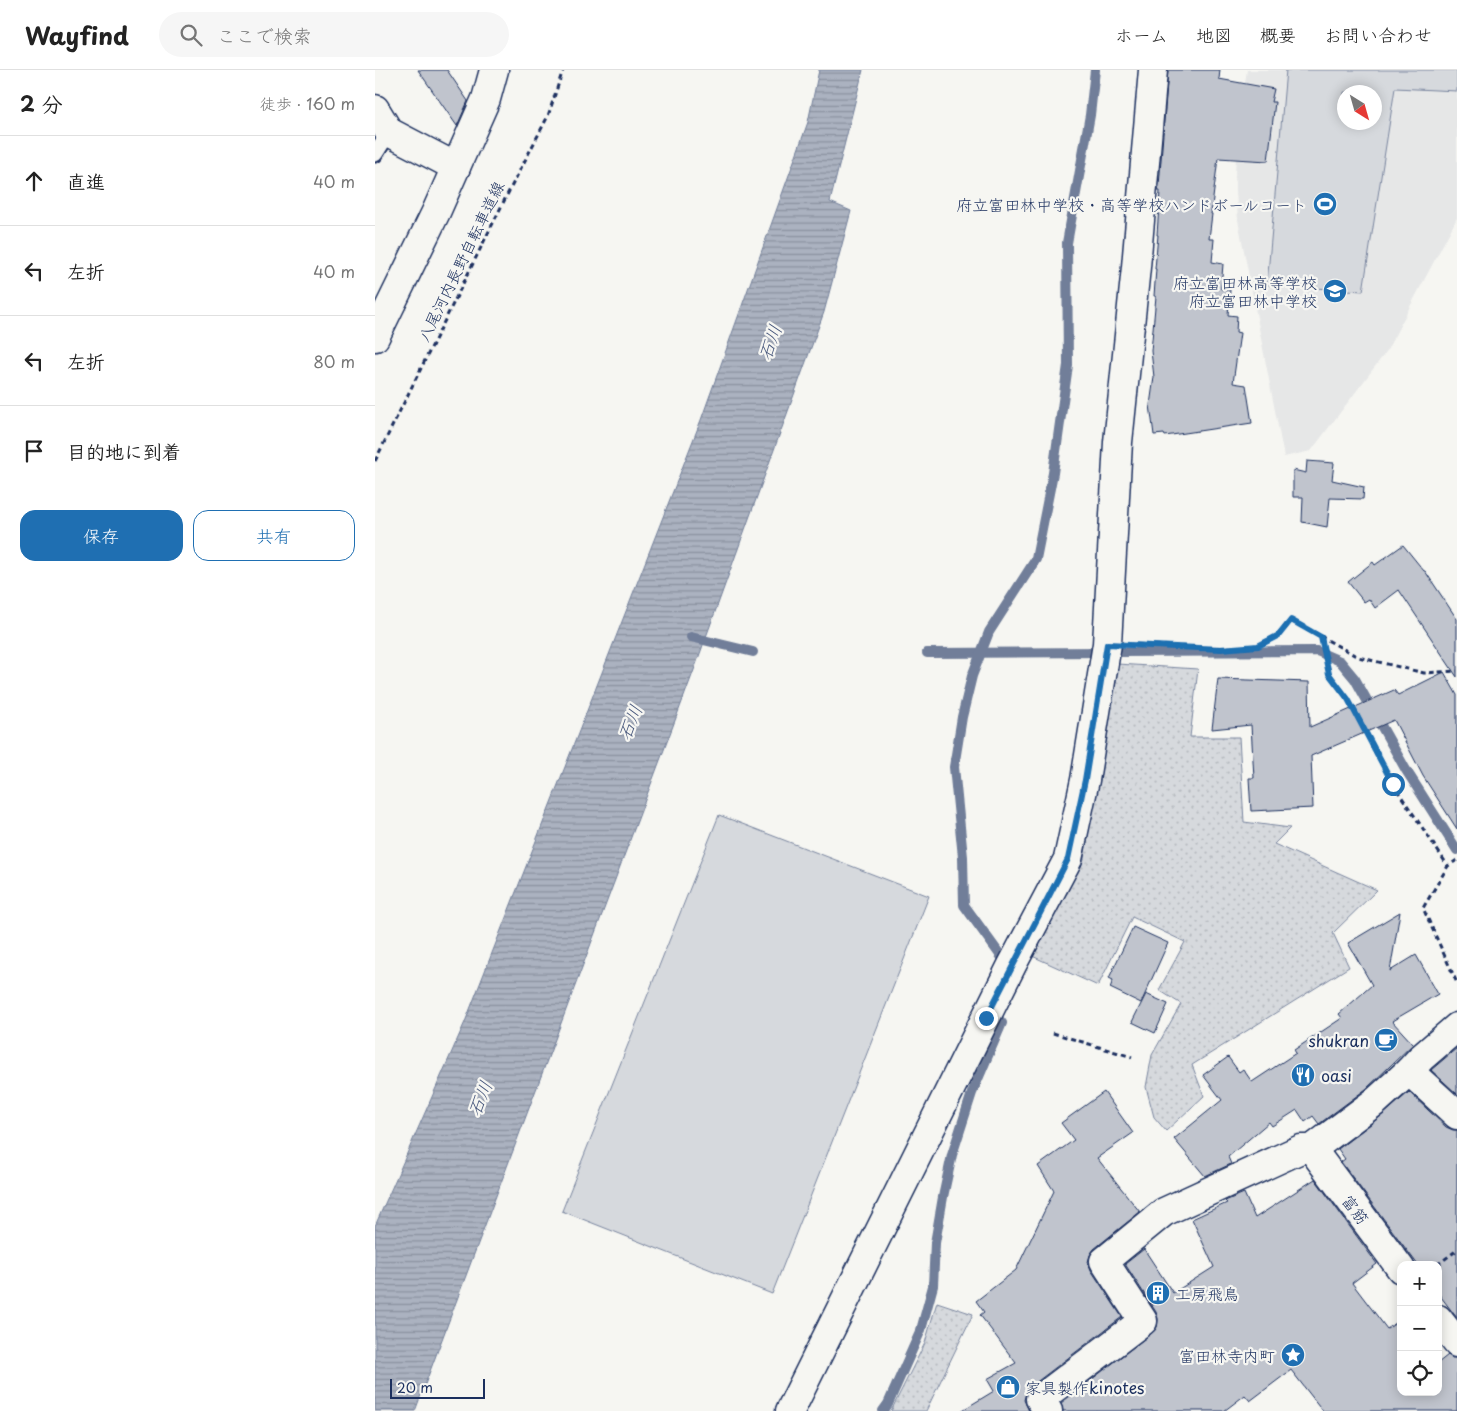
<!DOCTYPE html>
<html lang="ja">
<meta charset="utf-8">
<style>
:root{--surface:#fff;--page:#f6f6f6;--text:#222;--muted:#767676;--line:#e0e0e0;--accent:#1f6fb2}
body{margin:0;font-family:"Playpen Sans","Klee One",sans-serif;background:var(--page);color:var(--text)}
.controls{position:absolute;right:15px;bottom:15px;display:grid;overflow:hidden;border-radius:10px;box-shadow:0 2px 12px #0003}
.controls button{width:45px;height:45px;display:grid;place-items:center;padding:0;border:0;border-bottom:1px solid var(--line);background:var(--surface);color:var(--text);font:25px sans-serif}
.compass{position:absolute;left:962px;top:15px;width:45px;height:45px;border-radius:50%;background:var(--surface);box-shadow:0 2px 12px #0003;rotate:143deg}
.scale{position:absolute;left:15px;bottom:12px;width:95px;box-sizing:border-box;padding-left:5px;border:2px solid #1b2f5e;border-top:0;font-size:14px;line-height:18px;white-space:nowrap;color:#1b2f5e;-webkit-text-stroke:4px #f6f6f2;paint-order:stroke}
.stop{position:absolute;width:15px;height:15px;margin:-11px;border:4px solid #1f6fb2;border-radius:50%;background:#fff}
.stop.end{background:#1f6fb2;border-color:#fff;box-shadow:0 1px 5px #0008}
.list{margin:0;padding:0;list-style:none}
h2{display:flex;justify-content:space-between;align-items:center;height:65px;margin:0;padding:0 20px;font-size:21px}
h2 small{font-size:16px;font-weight:400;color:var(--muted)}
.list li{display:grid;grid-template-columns:32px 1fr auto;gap:15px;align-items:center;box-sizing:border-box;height:90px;padding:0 20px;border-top:1px solid var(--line)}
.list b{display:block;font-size:19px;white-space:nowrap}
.list em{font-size:16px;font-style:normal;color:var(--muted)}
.actions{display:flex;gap:10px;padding:15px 20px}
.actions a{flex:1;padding:11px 0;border:1px solid var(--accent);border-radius:15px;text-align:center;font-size:18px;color:var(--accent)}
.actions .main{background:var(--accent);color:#fff}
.icon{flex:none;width:28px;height:28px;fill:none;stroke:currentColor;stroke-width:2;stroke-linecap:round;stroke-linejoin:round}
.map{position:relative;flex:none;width:1082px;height:1341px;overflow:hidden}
header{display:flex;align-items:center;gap:30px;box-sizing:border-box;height:70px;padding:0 25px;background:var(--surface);border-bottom:1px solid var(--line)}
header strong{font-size:24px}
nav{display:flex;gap:28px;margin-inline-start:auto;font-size:18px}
.search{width:350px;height:45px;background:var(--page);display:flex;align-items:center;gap:12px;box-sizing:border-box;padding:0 18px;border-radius:28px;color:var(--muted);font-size:19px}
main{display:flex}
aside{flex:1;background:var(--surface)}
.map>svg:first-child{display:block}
.built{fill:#e6e7e7;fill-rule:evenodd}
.grass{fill:url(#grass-dots);stroke:#78849e}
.pitch{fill:#d6d9dd;stroke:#78849e;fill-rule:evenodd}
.water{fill:url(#water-rules);stroke:#717e99}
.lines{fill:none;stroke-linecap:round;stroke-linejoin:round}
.stream{stroke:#717e99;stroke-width:10}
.building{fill:#c0c4cd;stroke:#1b2f5e}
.service-casing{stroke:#1b2f5e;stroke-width:19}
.minor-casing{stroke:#1b2f5e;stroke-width:31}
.tertiary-casing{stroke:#1b2f5e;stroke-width:31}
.path{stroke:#1b2f5e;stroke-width:3;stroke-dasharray:5 4;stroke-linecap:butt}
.service{stroke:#f6f6f2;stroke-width:15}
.minor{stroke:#f6f6f2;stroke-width:28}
.tertiary{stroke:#f6f6f2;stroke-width:28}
.route{stroke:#1f6fb2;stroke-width:6}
.labels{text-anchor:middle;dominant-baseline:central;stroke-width:4.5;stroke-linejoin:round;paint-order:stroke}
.poi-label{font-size:16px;fill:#1b2f5e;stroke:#f6f6f2;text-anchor:end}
.street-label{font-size:16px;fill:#1b2f5e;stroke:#f6f6f2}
.water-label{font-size:18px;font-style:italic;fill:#46567b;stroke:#f6f6f2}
</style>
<header>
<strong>Wayfind</strong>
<div class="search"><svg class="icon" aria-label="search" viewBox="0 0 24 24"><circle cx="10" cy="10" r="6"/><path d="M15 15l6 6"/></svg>ここで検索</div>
<nav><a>ホーム</a><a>地図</a><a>概要</a><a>お問い合わせ</a></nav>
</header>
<main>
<aside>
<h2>2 分<small>徒歩 · 160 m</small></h2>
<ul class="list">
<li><svg class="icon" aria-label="ahead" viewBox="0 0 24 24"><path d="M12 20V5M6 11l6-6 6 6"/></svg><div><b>直進</b></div><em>40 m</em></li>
<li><svg class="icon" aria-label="left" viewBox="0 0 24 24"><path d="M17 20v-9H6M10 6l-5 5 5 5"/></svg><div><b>左折</b></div><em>40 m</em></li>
<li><svg class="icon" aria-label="left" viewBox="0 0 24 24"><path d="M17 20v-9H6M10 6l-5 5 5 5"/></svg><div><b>左折</b></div><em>80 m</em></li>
<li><svg class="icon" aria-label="arrive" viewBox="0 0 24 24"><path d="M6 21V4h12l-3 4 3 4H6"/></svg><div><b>目的地に到着</b></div></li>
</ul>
<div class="actions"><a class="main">保存</a><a>共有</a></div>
</aside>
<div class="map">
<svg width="1082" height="1341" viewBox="0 0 1082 1341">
<defs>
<pattern id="grass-dots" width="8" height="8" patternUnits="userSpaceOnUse" patternTransform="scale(1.25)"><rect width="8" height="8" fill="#d6d9dd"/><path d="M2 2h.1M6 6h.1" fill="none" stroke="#b7bbc0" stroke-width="1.8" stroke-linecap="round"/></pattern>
<pattern id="water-rules" width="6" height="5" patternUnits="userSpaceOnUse" patternTransform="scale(1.25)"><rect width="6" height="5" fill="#abb2c0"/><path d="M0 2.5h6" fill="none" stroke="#8a919f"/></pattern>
</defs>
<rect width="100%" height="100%" fill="#f6f6f2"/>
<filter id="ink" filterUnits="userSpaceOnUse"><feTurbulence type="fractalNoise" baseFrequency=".02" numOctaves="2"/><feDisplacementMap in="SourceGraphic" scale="10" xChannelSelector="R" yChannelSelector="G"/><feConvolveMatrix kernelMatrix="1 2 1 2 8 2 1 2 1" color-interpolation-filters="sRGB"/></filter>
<g filter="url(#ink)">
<path class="built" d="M872,0h210v148l-71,134 -75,99 -27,6 -46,-237 -3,-44 2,-42zM969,22h30v30h-30z"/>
<g class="grass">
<path d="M742,594l81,5 -8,68h49l5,85 46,6 -16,16 103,46 -44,43 16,34 -157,98 12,31 -38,35 -12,-14 -8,-30 6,-32 29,-51 -22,-14 26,-48 -53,-25 -34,69 -68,-31 54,-96z"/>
<path d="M562,1232l36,12 -47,97h-35l34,-68z"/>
</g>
<g class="pitch">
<path d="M911,0h171v21l-62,-3 -32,203 -96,-6zM969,22h30v30h-30z"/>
<path d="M344,745l210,81 -157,398 -210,-83z"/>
</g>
<path class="water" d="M444,0h44l-33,132 21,9 -27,101 -130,358 -279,741h-40v-185l90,-204 236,-602 107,-298z"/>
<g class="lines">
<g class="stream">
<path d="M316,567l62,15"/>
<path d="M552,583l390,-2 23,10 15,18 51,91 51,80"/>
<path d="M630,897l1,-4 -42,-58 -1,-48 -9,-90 8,-50 10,-41 17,-44 47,-73 17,-86 15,-108 -1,-122 23,-128 5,-45"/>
<path d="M508,1341l5,-7 33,-74 12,-44 2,-43 8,-46 9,-42 20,-62 30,-70 -11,-13"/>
</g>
</g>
<g class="building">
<path d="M43,0h29l21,31 -11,25z"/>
<path d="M793,0h52l-1,9 55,10 -3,13h4l-7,59 -50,-3 -7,56h1l-3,25h5l-2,23 11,2 -2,25 9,1 -2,25 9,1 -1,16 4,1 -7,50 13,2 6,38 -87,13 -1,-2 -10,1 -4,-30 4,-28 -3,-26 5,-55h-2l2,-27h-1l3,-34h-1l3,-44h-2l1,-5z"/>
<path d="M932,391l27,2 -2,17 32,7 -1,12 -33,-1 -3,29 -25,-5 1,-25h-10v-27l13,3z"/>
<path d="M1028,475l21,26h1l32,48v58l-58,-87 -24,18 -6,-9 -5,3 -16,-20 25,-20 2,3z"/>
<path d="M1069,602l13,23v134l-34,-53 -29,-56 -83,36 2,52 -62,3 -2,-33h5l-3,-53 -39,4 6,-50 91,3 1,45 84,-37 4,5z"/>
<path d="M1025,842l-10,59 26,-16 22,39 -46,27 21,23 -47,45 -47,35 -6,-8 -8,6 -8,-12 -25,16 -3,-4 -41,35 3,7 -26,12 -31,-37 48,-39 -19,-25 25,-18 11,15 4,-3 9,13 44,-29 -2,-3 48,-32 -3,-4 33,-29 -24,-42z"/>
<path d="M758,857l35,16 -27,60 -31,-15 3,-8 -4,-2z"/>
<path d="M771,924l22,10 -13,29 -23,-11z"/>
<path d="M1082,978v46l-26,-24z"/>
<path d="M729,1022l29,41 -36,25 43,54 -46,37 -4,6 -2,7 3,8 31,47 -92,70 -4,6 -2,7 5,11h-68l33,-20 -7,-12 29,-16 -36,-48 4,-3 -8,-11 40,-31 38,-79 -16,-25 36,-26 -13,-17z"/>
<path d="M1034,1022l37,35 7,3h4v188l-19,-25v-28h-20l-77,-103 4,-3 -7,-10 47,-36z"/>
<path d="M940,1109l62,85 -25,19 35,46 9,-6 5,7v62h37v-29l10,-8 4,3h5v53h-134l-32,-41 -41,31 -5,-6 -21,16h-161l-2,-8 91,-70 5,-6 1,-8 -2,-7 -31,-48 19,-15 29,44 41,-26 -22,-48 35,-16 -2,-2 19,-8 11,25z"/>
</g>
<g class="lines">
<g class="service-casing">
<path id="service" d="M0,84l14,-22"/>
</g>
<g class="minor-casing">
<g id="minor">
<path d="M14,62l67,35"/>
<path d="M0,267l61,-125 50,-113 8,-29"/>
<path d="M1034,1001l48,44"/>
<path d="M937,1079l89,120"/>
<path d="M1063,1249l19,24"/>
<path d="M415,1341l222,-446 56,-106 17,-79 22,-136 11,-202 18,-175 17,-197"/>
<path d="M673,1341l-8,-12 103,-78 -39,-60 60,-49 137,-63h11l64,-48 33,-30 12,-13 36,-31"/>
</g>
</g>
<g class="tertiary-casing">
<path id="tertiary" d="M0,39l14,23"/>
</g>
<g class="path">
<path d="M0,391l131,-264 42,-81 15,-46"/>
<path d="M916,550l30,17 8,37 19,25 45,85 55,82"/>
<path d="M945,566l38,21 66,16 33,-2"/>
<path d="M762,575l84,4 37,-3 21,-11 12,-15"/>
<path d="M1082,790l-9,6 -25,42 34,75"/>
<path d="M678,963l79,24"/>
<path d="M1062,1195l20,-15"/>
</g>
<use href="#service" class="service"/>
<use href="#minor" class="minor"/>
<use href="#tertiary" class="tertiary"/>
</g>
</g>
<g class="lines" filter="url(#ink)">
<path class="route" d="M611,948l82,-159 17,-79 22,-136 114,5 37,-3 21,-11 12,-15 30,17 8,37 19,25 45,85"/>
</g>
<defs>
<g id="stadium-disc" transform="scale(1.25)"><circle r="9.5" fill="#1f6fb2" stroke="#f6f6f2"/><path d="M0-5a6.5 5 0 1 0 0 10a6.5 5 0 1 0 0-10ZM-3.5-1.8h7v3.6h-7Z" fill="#fff"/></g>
<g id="school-disc" transform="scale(1.25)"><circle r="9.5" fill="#1f6fb2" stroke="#f6f6f2"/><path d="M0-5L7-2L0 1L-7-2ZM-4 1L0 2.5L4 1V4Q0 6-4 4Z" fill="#fff"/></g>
<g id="cafe-disc" transform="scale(1.25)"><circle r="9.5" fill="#1f6fb2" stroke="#f6f6f2"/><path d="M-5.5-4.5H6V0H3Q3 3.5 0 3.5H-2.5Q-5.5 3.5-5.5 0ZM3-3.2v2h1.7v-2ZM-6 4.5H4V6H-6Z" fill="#fff"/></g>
<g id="restaurant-disc" transform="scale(1.25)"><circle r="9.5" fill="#1f6fb2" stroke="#f6f6f2"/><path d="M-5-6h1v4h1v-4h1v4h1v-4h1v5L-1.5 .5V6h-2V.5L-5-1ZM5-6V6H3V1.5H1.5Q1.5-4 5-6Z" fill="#fff"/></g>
<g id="building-disc" transform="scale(1.25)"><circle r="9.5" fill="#1f6fb2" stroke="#f6f6f2"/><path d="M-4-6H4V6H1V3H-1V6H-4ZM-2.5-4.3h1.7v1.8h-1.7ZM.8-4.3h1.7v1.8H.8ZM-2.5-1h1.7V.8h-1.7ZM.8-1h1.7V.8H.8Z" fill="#fff"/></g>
<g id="sight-disc" transform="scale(1.25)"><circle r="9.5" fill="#1f6fb2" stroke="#f6f6f2"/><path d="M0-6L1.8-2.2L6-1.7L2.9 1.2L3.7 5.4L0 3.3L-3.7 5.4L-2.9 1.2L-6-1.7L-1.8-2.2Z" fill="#fff"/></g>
<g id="shop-disc" transform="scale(1.25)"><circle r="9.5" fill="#1f6fb2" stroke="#f6f6f2"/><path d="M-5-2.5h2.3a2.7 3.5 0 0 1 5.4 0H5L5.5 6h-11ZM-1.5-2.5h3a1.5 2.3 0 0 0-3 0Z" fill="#fff"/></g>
</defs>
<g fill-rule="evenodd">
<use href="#stadium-disc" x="950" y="134"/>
<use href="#school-disc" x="960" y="221"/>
<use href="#cafe-disc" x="1011" y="970"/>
<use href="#restaurant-disc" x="928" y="1005"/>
<use href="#building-disc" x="783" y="1223"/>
<use href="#sight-disc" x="918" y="1285"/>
<use href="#shop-disc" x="633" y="1317"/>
</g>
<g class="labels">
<g class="poi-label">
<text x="932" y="134">府立富田林中学校・高等学校ハンドボールコート</text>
<text x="942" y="212">府立富田林高等学校<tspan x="942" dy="18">府立富田林中学校</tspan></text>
<text x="994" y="970">shukran</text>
<text x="946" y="1005" text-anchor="start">oasi</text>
<text x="800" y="1223" text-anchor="start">工房飛鳥</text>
<text x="900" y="1285">富田林寺内町</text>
<text x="650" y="1317" text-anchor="start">家具製作kinotes</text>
</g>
<g class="street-label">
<text transform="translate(85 191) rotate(-64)">八尾河内長野自転車道線</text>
<text transform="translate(981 1139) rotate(53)">富筋</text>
</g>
<g class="water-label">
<text transform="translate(394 272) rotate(-70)">石川</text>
<text transform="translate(254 652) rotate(-68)">石川</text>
<text transform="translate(104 1028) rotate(-68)">石川</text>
</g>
</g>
</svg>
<div class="controls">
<button>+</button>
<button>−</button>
<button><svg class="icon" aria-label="locate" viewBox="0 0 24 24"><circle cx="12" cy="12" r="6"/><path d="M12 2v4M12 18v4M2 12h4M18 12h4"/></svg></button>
</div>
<svg class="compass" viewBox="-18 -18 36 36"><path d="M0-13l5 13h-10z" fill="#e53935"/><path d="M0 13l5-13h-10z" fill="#767676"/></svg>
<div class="scale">20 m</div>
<div class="stop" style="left:1018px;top:714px"></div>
<div class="stop end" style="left:611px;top:948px"></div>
</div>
</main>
